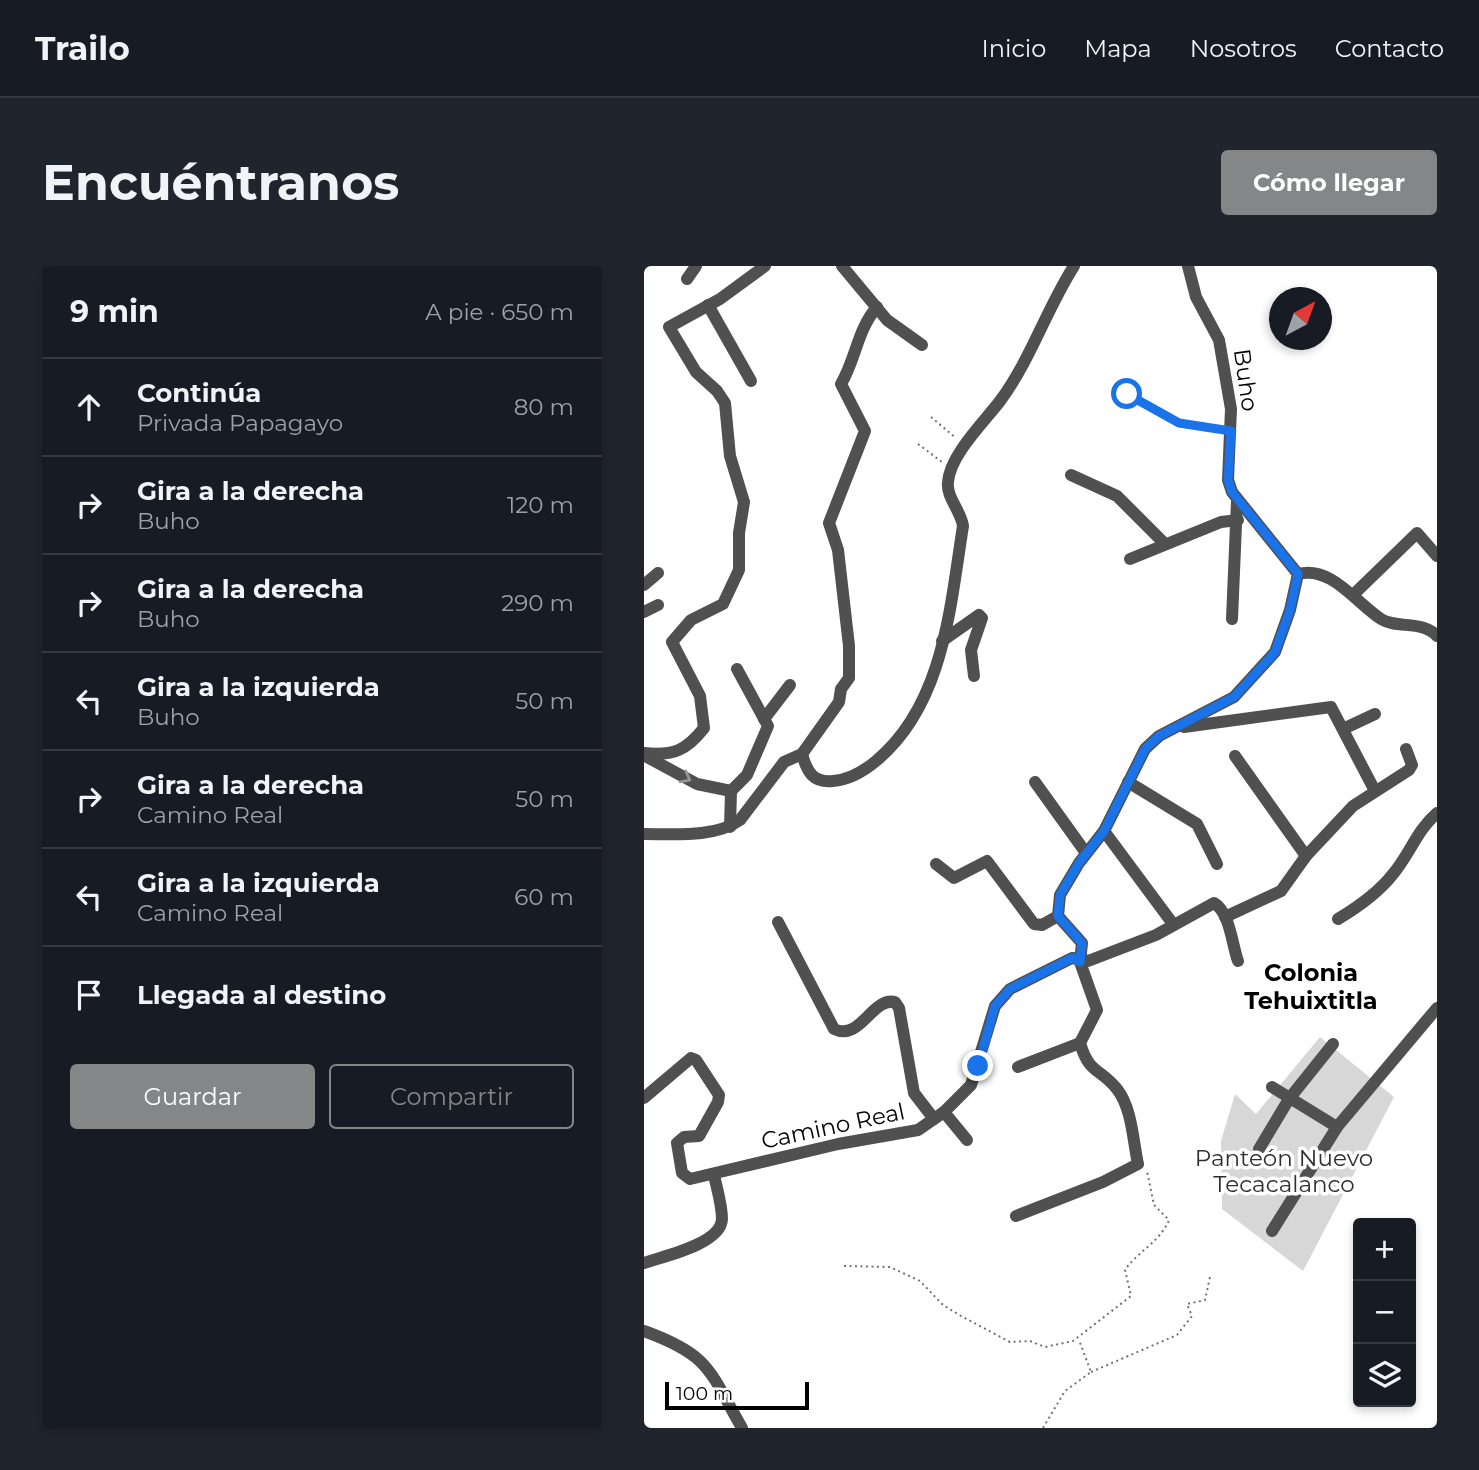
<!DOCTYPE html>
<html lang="es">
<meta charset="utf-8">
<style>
:root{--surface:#171b24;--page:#20242c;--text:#f1f3f6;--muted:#9ea1a6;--line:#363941;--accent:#858687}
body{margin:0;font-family:Montserrat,sans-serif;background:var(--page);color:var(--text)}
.controls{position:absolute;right:21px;bottom:21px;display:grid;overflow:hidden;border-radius:7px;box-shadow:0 4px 10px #0003}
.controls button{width:63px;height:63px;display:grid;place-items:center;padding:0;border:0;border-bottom:2px solid var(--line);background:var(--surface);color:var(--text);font:35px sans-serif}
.compass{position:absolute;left:625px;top:21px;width:63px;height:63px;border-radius:50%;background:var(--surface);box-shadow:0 4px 10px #0003;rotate:41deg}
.scale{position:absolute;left:21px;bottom:18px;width:144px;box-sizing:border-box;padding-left:7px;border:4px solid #000;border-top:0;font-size:19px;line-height:24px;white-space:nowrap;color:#000;-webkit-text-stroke:5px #fff;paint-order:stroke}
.stop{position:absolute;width:21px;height:21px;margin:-16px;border:5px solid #1a73e8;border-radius:50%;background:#fff}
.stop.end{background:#1a73e8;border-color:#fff;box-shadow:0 2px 7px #0008}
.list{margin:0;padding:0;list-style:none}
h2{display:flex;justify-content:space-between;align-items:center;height:91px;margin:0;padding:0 28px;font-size:30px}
h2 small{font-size:23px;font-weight:400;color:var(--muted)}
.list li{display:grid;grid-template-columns:46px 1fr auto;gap:21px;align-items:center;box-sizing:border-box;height:98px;padding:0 28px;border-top:2px solid var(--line)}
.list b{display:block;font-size:26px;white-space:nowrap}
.list p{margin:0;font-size:23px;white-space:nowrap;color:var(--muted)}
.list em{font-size:23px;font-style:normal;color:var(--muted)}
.actions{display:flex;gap:14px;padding:21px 28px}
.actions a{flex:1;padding:16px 0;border:2px solid var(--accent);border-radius:7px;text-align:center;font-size:24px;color:var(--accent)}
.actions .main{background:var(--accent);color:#fff}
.icon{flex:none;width:38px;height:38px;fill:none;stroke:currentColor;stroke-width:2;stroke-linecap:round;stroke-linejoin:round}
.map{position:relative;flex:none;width:793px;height:1162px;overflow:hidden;border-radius:7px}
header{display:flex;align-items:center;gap:42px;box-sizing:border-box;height:98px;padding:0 35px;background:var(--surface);border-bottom:2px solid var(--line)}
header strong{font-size:33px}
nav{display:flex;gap:38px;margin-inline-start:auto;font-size:24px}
.intro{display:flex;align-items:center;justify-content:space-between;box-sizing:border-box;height:168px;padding:0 42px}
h1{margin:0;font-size:49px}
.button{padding:18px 32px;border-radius:7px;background:var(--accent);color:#fff;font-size:24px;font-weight:700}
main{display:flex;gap:42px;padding:0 42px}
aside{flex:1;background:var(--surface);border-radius:7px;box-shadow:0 4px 10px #0003}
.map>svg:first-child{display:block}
.green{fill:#d7d7d7}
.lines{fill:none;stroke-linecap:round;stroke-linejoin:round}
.path{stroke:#727272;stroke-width:2;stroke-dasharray:2 3.5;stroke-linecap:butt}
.minor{stroke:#505050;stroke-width:12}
.oneway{stroke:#969696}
.route{stroke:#1a73e8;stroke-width:9}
.labels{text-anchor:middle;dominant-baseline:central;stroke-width:7;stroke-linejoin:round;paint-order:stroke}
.street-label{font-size:23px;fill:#000;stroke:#fff}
.park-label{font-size:23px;fill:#2e2e2e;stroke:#fff}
.neighbourhood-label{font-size:24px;font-weight:bold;fill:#000;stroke:#fff}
</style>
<header>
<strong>Trailo</strong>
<nav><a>Inicio</a><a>Mapa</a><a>Nosotros</a><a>Contacto</a></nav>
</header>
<div class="intro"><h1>Encuéntranos</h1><a class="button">Cómo llegar</a></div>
<main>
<aside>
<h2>9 min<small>A pie · 650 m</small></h2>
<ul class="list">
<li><svg class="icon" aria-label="ahead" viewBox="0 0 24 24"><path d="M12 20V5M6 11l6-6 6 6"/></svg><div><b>Continúa</b><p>Privada Papagayo</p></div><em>80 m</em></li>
<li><svg class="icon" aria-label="right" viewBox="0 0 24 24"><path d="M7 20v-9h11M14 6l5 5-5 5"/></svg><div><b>Gira a la derecha</b><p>Buho</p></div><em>120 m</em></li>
<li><svg class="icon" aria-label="right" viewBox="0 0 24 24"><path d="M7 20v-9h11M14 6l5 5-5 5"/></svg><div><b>Gira a la derecha</b><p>Buho</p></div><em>290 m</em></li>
<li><svg class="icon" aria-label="left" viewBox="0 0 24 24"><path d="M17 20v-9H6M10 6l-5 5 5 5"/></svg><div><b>Gira a la izquierda</b><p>Buho</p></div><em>50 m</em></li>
<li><svg class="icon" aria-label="right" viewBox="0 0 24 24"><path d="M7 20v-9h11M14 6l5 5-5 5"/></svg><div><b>Gira a la derecha</b><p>Camino Real</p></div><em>50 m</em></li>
<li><svg class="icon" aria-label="left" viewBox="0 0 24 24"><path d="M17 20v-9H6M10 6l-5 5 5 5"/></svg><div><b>Gira a la izquierda</b><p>Camino Real</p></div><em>60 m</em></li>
<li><svg class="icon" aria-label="arrive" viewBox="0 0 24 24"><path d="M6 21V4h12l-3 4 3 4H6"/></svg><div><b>Llegada al destino</b></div></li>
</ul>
<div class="actions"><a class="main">Guardar</a><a>Compartir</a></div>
</aside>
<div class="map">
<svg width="793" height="1162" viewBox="0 0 793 1162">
<rect width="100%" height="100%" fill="#fff"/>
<path class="green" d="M676,771l74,60 -91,174 -81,-62 -1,-68 14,-47 21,20z"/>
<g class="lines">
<g class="path">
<path d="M483,128l52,29 41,6"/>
<path d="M287,151l25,21"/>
<path d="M274,178l24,18"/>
<path d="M200,1000l46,1 30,14 23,24 18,11 49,26 20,-1 15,6 28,-6 58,-45 -6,-26c13,-19 35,-28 44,-50l-15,-15 -7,-34"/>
<path d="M447,1106l86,-37 15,-19 -5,-12 18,-4 5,-23"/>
<path d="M399,1162l22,-37 26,-19 -12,-32"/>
</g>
<g class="minor">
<path d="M198,0l45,54 35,25"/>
<path d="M43,13l9,-13"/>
<path d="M64,39l43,76"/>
<path d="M427,209l46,21 48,48"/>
<path d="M486,293l91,-37 17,-2"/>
<path d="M654,308c33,-9 58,29 83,45 16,10 42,1 56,17"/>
<path d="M0,319l14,-12"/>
<path d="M709,329l64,-62 20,23"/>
<path d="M0,346l14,-7"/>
<path d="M588,353l5,-118"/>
<path d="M298,375l37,-26 3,3 -11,32 3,26"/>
<path d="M120,453l26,-34"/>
<path d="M540,461l147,-20 44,84"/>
<path d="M699,463l32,-15"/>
<path d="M0,487c29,3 42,-2 60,-25l-4,-32 -28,-54 19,-22 32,-16 16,-34v-37l5,-31 -14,-46 -5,-53 -8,-12 -21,-19 -27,-45 51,-28 45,-33"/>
<path d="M158,488l37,-52 2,-13 8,-11v-32l-11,-96 -9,-27 36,-92 -24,-47c15,-25 16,-54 36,-77"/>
<path d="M591,490l71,100"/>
<path d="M3,491l50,27 34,7"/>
<path d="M391,516l51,71"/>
<path d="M484,516l69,42 20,40"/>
<path d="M87,525l16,-16 21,-49 -31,-57"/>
<path d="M86,561l1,-36"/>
<path d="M460,565l69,93"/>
<path d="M0,568c30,0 71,4 96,-14l44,-58 18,-8c5,18 11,29 31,27 16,-1 31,-10 43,-20 68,-56 74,-154 87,-235 -2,-15 -17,-29 -15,-44 2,-27 36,-60 52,-81 31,-42 46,-91 74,-135"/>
<path d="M292,598l18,14 33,-17 47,63 8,1 16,-9"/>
<path d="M581,651l56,-26 25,-35 47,-50 56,-36 3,-5 -6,-16"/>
<path d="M694,653c20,-12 41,-27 55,-45 17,-20 24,-44 44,-61"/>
<path d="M134,656l56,107c26,13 38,-32 61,-27l4,6 15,85 20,26"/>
<path d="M436,777l17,-33 -17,-48 2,-19 -24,-27 2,-21 19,-32 25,-32 41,-82 14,-13 75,-39 41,-45 15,-42 8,-36 -66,-82 -4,-12 3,-71 -12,-69 -23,-43 -8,-31"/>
<path d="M374,801l62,-24"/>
<path d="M628,821l65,40"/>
<path d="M0,832l47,-40 5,2 23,35 -1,7 -19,34 -15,1 -7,6 5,30 8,6 148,-35 80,-14 26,-18 27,-27 24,-79 15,-17 62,-31 16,3 68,-26 58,-32c16,9 18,42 24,58"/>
<path d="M300,846l23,28"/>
<path d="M615,883l30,-50 44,-55"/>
<path d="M372,950l87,-34 35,-18c-5,-23 -6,-56 -21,-75 -17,-21 -28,-15 -37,-46"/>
<path d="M628,965l65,-104 100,-119"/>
<path d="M0,997c20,-7 77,-19 78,-44 0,-14 -5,-30 -8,-44"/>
<path d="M0,1065c66,24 65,39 98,97"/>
</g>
</g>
<defs><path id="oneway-chevron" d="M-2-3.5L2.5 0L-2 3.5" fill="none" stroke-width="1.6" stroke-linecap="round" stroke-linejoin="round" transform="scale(1.75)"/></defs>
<use class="oneway" href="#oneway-chevron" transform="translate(42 512) rotate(28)"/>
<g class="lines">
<path class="route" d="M334,800l17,-60 15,-17 62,-31 8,4 2,-19 -24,-27 2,-21 19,-32 25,-32 41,-82 14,-13 75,-39 41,-45 15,-42 8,-36 -66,-82 -4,-12 3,-49 -52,-8 -52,-29"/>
</g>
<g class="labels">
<g class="street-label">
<text transform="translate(602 114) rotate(82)">Buho</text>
<text transform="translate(189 860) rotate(-12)">Camino Real</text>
</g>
<g class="park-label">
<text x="640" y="892">Panteón Nuevo<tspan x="640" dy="26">Tecacalanco</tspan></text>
</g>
<g class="neighbourhood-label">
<text x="667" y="706">Colonia<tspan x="667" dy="28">Tehuixtitla</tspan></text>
</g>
</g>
</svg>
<div class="controls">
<button>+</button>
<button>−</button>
<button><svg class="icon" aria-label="layers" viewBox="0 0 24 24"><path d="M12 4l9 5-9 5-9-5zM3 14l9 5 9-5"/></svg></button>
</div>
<svg class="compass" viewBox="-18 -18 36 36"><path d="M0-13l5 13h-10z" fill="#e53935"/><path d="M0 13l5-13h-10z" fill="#9ea1a6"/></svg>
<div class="scale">100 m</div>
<div class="stop" style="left:483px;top:128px"></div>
<div class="stop end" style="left:334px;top:800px"></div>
</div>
</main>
